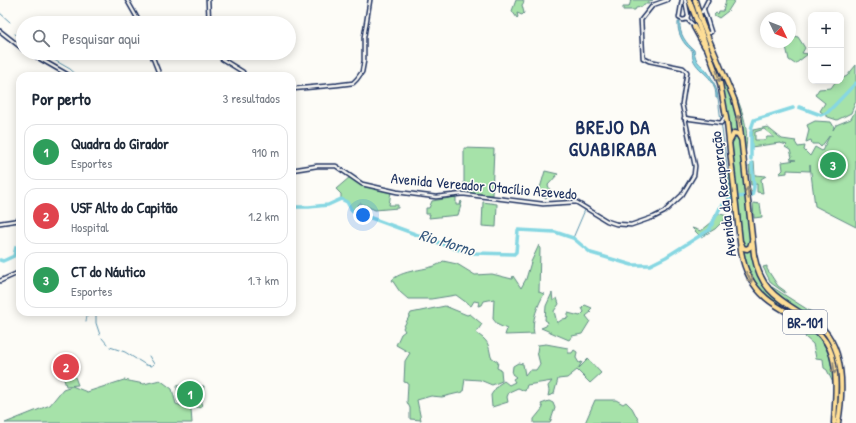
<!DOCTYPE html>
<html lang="pt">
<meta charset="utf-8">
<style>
:root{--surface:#fff;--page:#f2f2f3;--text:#1f2937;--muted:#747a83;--line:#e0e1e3;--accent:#1f6fb2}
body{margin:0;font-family:"Patrick Hand",sans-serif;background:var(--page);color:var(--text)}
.controls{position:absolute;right:12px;top:12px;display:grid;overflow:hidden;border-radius:8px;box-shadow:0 2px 10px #0003}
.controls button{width:36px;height:36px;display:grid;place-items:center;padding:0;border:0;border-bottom:1px solid var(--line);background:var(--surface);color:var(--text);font:20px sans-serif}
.compass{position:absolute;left:760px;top:12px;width:36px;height:36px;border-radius:50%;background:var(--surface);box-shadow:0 2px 10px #0003;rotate:133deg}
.you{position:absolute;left:363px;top:215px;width:14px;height:14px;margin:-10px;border:3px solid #fff;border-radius:50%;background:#1a73e8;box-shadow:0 0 0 6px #1a73e833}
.badge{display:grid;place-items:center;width:26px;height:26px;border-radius:50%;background:var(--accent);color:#fff;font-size:13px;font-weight:700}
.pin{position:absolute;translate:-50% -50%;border:2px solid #fff;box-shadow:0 1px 4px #0006}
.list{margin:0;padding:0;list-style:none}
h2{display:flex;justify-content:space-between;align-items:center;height:52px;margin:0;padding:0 16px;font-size:17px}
h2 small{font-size:13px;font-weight:400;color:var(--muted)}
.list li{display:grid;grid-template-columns:26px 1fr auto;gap:12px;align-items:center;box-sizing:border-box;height:56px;margin:0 8px 8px;padding:0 8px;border:1px solid var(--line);border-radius:12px}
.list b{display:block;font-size:15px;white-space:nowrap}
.list p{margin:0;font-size:13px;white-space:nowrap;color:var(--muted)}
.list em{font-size:13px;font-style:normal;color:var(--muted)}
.icon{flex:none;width:22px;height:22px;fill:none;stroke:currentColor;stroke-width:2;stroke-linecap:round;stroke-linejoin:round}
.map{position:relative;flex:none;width:856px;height:423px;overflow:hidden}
.search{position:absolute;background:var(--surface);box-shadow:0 2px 10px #0003;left:16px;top:16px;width:280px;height:44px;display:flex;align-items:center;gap:10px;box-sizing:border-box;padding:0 14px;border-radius:22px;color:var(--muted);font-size:15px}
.panel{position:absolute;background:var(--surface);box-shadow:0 2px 10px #0003;left:16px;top:72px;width:280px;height:244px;border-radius:12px}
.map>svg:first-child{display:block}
.green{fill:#a6e2a9;stroke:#608884;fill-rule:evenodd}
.water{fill:#87d7e2;stroke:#5c94ad}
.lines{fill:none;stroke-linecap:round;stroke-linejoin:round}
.stream{stroke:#5c94ad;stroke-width:1}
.river{stroke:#87d7e2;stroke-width:3.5}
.secondary-tunnel{stroke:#d0d3d8;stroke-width:2.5;stroke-dasharray:2.5 1;stroke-linecap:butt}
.secondary-casing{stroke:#1b2f5e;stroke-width:5.5}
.highway-casing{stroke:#1b2f5e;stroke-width:7}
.secondary{stroke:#fdfcf7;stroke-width:2.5}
.highway{stroke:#fede96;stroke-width:4}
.oneway{stroke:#8c867a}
.labels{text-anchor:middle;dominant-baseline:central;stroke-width:3;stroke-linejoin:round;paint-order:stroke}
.shield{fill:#fdfcf7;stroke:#5f6c8c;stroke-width:1}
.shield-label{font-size:14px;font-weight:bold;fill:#1b2f5e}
.street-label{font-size:15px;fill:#1b2f5e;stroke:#fdfcf7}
.water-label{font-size:16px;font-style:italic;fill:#36597f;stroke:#fdfcf7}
.district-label{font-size:19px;font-weight:bold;letter-spacing:1px;fill:#1b2f5e;stroke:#fdfcf7}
</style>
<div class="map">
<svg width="856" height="423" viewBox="0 0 856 423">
<rect width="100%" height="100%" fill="#fdfcf7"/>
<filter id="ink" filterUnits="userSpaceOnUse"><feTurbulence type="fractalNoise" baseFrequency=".025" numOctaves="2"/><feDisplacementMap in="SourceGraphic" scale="8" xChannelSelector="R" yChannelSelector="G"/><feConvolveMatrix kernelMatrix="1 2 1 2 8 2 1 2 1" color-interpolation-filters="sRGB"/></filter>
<g filter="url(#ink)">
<g class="green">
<path d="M516,0h7l1,2 -2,3 2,8 -2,2 -5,-2 1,4 -1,1 -5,-7z"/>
<path d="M631,0h22l-4,1v3h-5l-2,3 -6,1 -1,2h-12v-3h6z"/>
<path d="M726,0h9l-7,11 -9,7 -5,-3 2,-2 2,1 1,-3h4z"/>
<path d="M791,32l3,4 4,1 7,11 -3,5 6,1 -13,10 -6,-4 -4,-18h5z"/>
<path d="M711,45l23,57 6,32 -2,-1 -8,5c-4,-33 -10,-62 -22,-92z"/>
<path d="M856,65v36l-5,12 -14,7 -9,-3 -8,-6 5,-8 -10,-8 4,-6 12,-1 5,-7h5v-2l6,-3z"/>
<path d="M734,92c9,18 16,41 11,61l-5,-38z"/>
<path d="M856,109v118l-41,-21 -5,-41v6l-23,-1v3l-8,1 4,-4 -1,-8 14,-2 -6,-1 2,-2 -2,-7 -5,-3 2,-2 -7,-2 -29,4 2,-17 14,-3 15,12 14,2 -1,1 3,5 7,-1 -1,4 6,6 5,-9 7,4 8,-16 -9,12 -3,-3h-6l-1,-4 -5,2 3,-12 -2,-5 8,-4 16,1 3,5 -1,3 3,-5 15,-6zM764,129l10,8h-7l-2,3h-10v-8z"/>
<path d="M736,135l4,3 11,101 -1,6 -3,2 -5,-5 -10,-98v-5z"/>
<path d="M464,148l30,1 -2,46 -28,-2z"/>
<path d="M754,162l1,13 11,1 -5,3 2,14 -6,-1v-8l-6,1 -2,-19z"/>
<path d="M545,171l13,3 -10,11 2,5 -4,8 -8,-3z"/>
<path d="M729,173h1l3,27 -6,-2 -2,-22z"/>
<path d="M350,177l12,9 29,6 -2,13h9v3l-23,2 -15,-7 -3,3 2,2 -2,4 -5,-2 -4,-8 -7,-4v-4l-5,-5z"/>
<path d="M456,197v8h4l1,-4 1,1 -4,13 -29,3 1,-4h-4v-6h3l3,-7z"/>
<path d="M483,202l14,2 -1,23 -14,-1z"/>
<path d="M753,203l7,1 2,13 -8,1z"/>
<path d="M716,213l12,3 -13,13 -14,8 -9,-9 9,3 11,-9z"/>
<path d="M753,239l7,37 25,28 -9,1 -10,-7 -20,-28 -4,-25 4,4z"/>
<path d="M539,245l1,4 -1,43 5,2c-6,11 -13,26 -10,40l-29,1 2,-6 -9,-4 -5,-6 1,-20 -10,2 -2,4 -4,1 1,-4 -5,-1 -3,5 -15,-11 -25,4h-23l-8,-7 -8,-12c12,-12 42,-9 51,-19l14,3 18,11 17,-1 20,5 1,-3 8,12 5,-9 5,-17z"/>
<path d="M767,266v3l11,17 7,5v2l-14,-10 -8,-16z"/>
<path d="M772,287l41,26 9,8 -2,1 -38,-22 -10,-9z"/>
<path d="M552,293l1,8 4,-3 2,6 -5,7 3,12 6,-4 5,-1v-5l12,3 4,-4 -2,-4 3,-3 7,3 -3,3 2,1 -5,4 4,5 -8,13 -10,2 -3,4 -28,-12 5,-2 2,-4 -3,-2 1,-14z"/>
<path d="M445,306l22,9 3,-1 12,10 -6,9c12,8 12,9 15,24l7,5 -1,6 4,2 1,11 -10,4 -12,-5 -15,-1 -2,13 -21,5 -11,-1 -14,4 4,20 -11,-1v-11l-3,-6 1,-19 -4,-1 1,-21 5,-8 -14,-8 5,-11 4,-3 -2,-3 8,-15z"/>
<path d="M803,324c20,13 32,35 30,59l-6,-13 -3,-2 -1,-9 -7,-1 -3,-14 -8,-7 1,-2 -3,-3 -4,1z"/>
<path d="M546,344l22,4v5h4l2,-3 3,2 -1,6 3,5 3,-1 -4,7 10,-10 13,14 -11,10 -13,-13 -10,8 -9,1 -4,15 -6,2 1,-5 -1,-5 4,-5 -25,4 -2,6 -7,-3 -9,4 -2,5 1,5 -16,5 -1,-12 7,-10 6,-4 5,4 6,-3 -2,-3 3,-2 -4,-3 1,-8 5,-3 5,1 2,11 4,-5h7l4,-6 -3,-12 1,-7z"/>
<path d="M72,369l6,16 -12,1 -4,-13z"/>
<path d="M124,380l20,4 16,-4 12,9 4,15 15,5 1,14h-187l45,-18 13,-16 9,-3 15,6z"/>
<path d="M177,385l27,1 -3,22 -23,-6z"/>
<path d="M595,400h21l7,4 3,-2 6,6 8,15h-55z"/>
<path d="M549,401l4,2 2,5 -5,15h-16v-4l9,-11 -2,-4z"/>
</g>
<path class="water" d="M678,22h2c-1,12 6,21 14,28 2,16 8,13 15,24 5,7 8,16 9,24h-2c0,-23 -17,-24 -23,-39 -1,-3 0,-6 -1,-9 -9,-5 -15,-18 -14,-28z"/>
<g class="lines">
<g class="stream">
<path d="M0,13l10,9"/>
<path d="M15,34l8,4"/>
<path d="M42,53l28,16 8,7"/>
<path d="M718,98l13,100"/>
<path d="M573,238l12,-28"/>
<path d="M96,312v11l4,12"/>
<path d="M88,314v-2"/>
<path d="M86,321l1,-5"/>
<path d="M102,338l5,6"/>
<path d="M110,347l15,5 11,7"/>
<path d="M138,360l8,5 6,1 2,-2 -5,-8"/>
</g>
<g class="river">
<path d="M799,107l22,8 7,-3 28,-29"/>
<path d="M751,129l3,-9 39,-12"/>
<path d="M751,132v27"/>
<path d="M752,195l2,-8 -2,-24"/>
<path d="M738,197l8,-1"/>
<path d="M729,199l3,-1"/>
<path d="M292,207h17l19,-2 13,-6 6,3 5,9 104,38 18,4 40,1 2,-2 2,-22 37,2 18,6 18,15 7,2 34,10h18l16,-8 43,-27 11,-22 6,-6"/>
<path d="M0,260l3,1 11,-5 2,-9 4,-2"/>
</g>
<path class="secondary-tunnel" d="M695,25l7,-13"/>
<g class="secondary-casing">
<g id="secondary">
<path d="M127,0l13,23"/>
<path d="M208,0l1,23"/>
<path d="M682,0l-3,18 4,2 4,-1"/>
<path d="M685,0l3,15 -1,4"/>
<path d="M704,10l7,22 -4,2"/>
<path d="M702,12l6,-12"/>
<path d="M687,19l7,7"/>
<path d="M0,31l23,18"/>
<path d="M30,53l40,23"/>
<path d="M151,53l9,23"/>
<path d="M218,53l4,6 21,13 -2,4"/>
<path d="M292,89l45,-4 16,-2 4,-4 5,-7 2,-11v-24l6,-37"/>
<path d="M684,118l37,5 4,-6"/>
<path d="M292,170l25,-4h19l26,18 35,8 39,5 27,-3 80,10 33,-2 31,19 9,3 15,1 23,-8 10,-5 18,-17 12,-20 1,-9 -13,-62 5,-32 -4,-4 -34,-7 -6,-3 -2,-38 12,-15 14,-5"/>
<path d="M0,223l20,-3"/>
<path d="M0,281l20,-9"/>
</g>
</g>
<g class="highway-casing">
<g id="highway">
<path d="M689,0l31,83 7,40 14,128c3,18 11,35 25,47 23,20 56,24 66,57 6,21 3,47 2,68"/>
<path d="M695,0l7,23 32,76 5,19 15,137c6,31 19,41 45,57 9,5 18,10 25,18 21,24 19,63 14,93"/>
<path d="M694,27l11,20"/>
<path d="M730,141l4,-8 4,1 3,5"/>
<path d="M741,243l2,5 4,1 3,-2 2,-6"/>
</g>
</g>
<use href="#secondary" class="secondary"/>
<use href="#highway" class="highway"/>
</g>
<defs><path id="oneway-shaft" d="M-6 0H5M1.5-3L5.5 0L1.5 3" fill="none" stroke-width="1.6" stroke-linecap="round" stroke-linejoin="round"/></defs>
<g class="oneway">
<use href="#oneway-shaft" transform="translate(718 76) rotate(74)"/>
<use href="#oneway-shaft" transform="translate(739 121) rotate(-100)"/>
<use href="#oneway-shaft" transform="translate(748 193) rotate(-94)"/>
<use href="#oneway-shaft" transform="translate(749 277) rotate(62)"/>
<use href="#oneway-shaft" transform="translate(834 368) rotate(84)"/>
</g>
</g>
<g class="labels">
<rect class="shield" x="783" y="310" width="44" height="24" rx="3"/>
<g class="shield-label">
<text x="805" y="322">BR-101</text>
</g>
<g class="street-label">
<text transform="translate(484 186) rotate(5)">Avenida Vereador Otacílio Azevedo</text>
<text transform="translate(723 194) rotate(-97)">Avenida da Recuperação</text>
</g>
<g class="water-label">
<text transform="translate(447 242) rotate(17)">Rio Morno</text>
</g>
<g class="district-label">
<text x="613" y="127">BREJO DA<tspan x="613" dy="22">GUABIRABA</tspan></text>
</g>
</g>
</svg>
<div class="controls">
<button>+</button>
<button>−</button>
</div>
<svg class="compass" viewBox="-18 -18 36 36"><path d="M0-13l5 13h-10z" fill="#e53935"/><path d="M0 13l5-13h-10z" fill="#747a83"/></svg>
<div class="you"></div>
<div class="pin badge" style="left:190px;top:394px;background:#2e9e5b">1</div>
<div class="pin badge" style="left:66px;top:367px;background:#e0444e">2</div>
<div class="pin badge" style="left:833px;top:165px;background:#2e9e5b">3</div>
<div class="search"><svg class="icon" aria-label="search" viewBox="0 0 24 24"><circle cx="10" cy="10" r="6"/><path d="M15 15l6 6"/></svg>Pesquisar aqui</div>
<section class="panel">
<h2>Por perto<small>3 resultados</small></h2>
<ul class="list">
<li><span class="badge" style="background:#2e9e5b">1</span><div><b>Quadra do Girador</b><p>Esportes</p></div><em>910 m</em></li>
<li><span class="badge" style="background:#e0444e">2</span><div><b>USF Alto do Capitão</b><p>Hospital</p></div><em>1.2 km</em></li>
<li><span class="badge" style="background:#2e9e5b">3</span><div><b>CT do Náutico</b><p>Esportes</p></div><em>1.7 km</em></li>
</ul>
</section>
</div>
